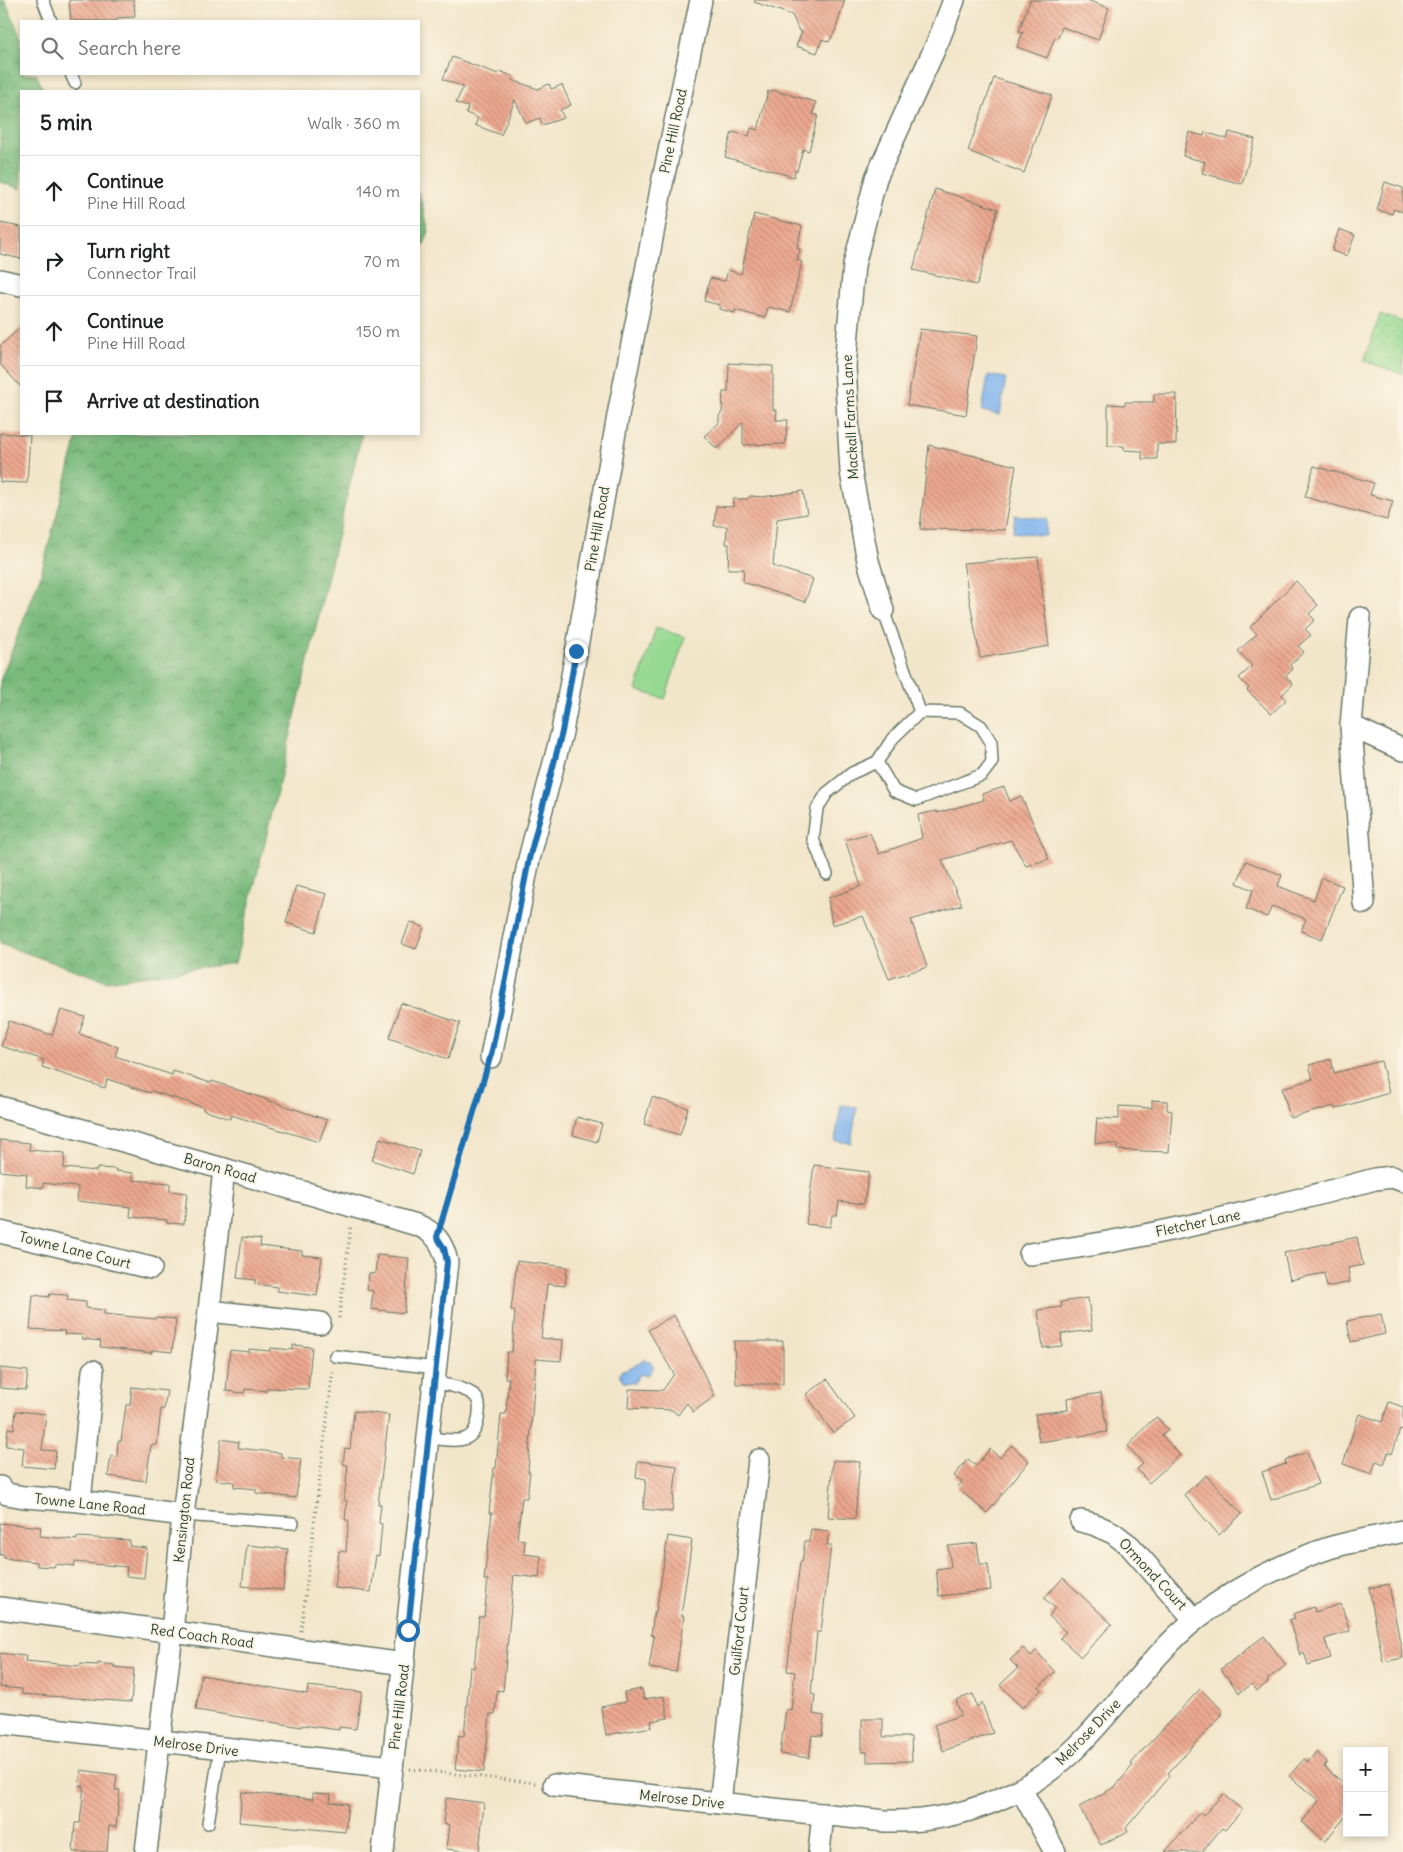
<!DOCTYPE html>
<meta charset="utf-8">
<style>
:root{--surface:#fff;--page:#f2f2f2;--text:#202124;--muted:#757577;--line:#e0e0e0}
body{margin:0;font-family:Delius,sans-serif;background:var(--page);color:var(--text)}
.controls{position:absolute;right:15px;bottom:15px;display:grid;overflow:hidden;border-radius:0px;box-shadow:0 2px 8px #0003}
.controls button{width:45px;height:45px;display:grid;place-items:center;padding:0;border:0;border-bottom:1px solid var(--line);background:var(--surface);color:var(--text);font:25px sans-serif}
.stop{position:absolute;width:15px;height:15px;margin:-11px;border:4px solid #1f6fb2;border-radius:50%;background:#fff}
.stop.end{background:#1f6fb2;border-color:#fff;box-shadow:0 1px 5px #0008}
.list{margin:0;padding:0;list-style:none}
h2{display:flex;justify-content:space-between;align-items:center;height:65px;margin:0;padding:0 20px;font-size:21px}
h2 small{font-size:16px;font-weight:400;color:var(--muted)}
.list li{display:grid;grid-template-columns:32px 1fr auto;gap:15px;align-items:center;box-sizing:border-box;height:70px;padding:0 20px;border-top:1px solid var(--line)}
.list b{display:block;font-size:19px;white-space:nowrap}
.list p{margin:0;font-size:16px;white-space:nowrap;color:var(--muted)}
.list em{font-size:16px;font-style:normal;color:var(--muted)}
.icon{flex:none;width:28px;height:28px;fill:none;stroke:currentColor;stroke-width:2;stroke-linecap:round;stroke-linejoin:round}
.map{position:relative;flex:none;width:1403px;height:1852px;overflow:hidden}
.search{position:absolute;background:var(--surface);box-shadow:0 2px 8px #0003;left:20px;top:20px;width:400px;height:55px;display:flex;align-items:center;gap:12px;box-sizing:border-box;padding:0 18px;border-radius:0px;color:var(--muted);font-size:19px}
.panel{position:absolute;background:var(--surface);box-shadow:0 2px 8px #0003;left:20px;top:90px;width:400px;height:345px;border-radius:0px}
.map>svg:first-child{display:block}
.grass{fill:#96d991;stroke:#5a8b62}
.forest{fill:url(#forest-crowns);stroke:#4c7b58}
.park{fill:url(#park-dots);stroke:#5a8b62}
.water{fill:#80b4ee;stroke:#507891}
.building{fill:url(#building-back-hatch)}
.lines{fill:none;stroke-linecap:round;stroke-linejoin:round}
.lane-casing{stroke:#697868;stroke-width:14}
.street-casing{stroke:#697868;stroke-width:24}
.path{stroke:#697868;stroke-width:3;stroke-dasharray:1 4;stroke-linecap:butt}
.lane{stroke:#fff;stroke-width:11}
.street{stroke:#fff;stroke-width:21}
.route{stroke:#1f6fb2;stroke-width:6}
.labels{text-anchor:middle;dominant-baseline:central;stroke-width:4;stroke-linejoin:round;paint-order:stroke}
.street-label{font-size:14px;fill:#1f3d34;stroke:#fcf5e5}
</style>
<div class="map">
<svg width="1403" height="1852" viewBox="0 0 1403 1852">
<defs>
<pattern id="forest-crowns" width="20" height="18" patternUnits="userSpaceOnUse" patternTransform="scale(1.25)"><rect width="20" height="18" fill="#78b97b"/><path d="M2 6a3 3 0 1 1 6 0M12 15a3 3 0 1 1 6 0" fill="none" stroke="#629866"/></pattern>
<pattern id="park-dots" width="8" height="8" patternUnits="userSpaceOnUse" patternTransform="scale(1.25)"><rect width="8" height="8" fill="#96d991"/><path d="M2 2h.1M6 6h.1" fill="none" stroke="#81bb7e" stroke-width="1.8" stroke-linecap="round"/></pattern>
<pattern id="building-back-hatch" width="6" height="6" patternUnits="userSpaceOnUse" patternTransform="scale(1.25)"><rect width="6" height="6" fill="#eda88f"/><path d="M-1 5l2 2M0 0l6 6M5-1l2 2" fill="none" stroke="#bf8a76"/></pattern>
</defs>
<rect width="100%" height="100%" fill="#fcf5e5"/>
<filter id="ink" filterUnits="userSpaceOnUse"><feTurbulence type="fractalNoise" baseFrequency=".02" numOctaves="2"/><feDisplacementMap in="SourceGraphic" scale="10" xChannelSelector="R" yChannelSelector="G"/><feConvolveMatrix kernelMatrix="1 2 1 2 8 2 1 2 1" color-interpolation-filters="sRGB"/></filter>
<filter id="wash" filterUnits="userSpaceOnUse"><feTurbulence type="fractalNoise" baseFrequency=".0096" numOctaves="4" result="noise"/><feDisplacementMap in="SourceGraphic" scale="20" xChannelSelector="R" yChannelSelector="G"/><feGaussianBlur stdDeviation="1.12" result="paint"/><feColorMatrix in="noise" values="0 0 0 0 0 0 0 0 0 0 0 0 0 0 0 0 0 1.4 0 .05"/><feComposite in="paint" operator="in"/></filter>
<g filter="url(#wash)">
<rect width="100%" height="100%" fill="#f2e6ca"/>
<path class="grass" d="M656,628l29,9 -20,62 -29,-9z"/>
<g class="forest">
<path d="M0,0h5l16,38v36h15l8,17h-23v98l-21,-7z"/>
<path d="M419,192l10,39 -10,27z"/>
<path d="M78,434h284c-43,176 -82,353 -127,529l-128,18 -107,-37v-263l40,-104z"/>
</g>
<path class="park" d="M1380,314l23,8v52l-39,-13z"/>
<g class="water">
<path d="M988,375l18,3 -6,37 -18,-4z"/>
<path d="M1015,515l32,4 -1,17 -33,-4z"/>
<path d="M841,1105l16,2 -6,36 -16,-2z"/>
<path d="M642,1360l8,1 4,6 -6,8 -8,-1 -6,9 -11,-1 -4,-8 3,-4 4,1 3,-4 5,-1 2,-3h5z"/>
</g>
<g id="blocks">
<g class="building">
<path d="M69,0h65l1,17 -18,1v3h-46z"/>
<path d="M755,0h90l-10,31 -6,11 -7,-3 -5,14 -21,-7 6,-14 -3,-1 -7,-16 -38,-13z"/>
<path d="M1030,0h57l22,8 -11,32 -36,-13 -4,11 -3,-1 -8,21 -30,-11 6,-15 -4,-1z"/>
<path d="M452,57l46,17 2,-3 14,6 -2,3 26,9 11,-5 2,5 11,-4 9,20 -11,5 4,8 -22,7 -2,-7 -14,5 -11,-23 -14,35 -26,-10 3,-7 -12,-5 2,-6 -12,-4 7,-16 -20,-8z"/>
<path d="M994,78l58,17 -28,78 -56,-22z"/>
<path d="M772,90l44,12 -3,12 5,1 -9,36 -6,-2 -6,22 -2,-1 -1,7 -69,-20 7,-25 17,4 2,-8 7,2 10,-39 3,1z"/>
<path d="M1189,132l15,4 1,-4 22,7 2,-7 26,7 -13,45 -40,-11 3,-11 -22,-6z"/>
<path d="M1385,182l18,6v24l-9,-3 -2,5 -15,-4z"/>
<path d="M935,189l63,20 -21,76 -64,-15z"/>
<path d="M754,214l48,12 -5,22 3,1 -3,11 5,2 -12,50 -22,-5 -3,11 -30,-8v3l-16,-4 1,-4 -16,-4 6,-23 15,3 3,-11 13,4z"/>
<path d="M0,223l21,4v32l-21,-5z"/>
<path d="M1339,229l16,6 -8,21 -15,-5z"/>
<path d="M21,327v60l-21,-23v-18z"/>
<path d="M920,329l57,7 -11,79 -59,-10z"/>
<path d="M729,363l44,3v44h4l-1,10h12l-3,24 -42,1v-23l-26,27 -13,-13 15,-13v-7l3,-4 1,-20h5z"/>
<path d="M1154,394h23l-1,50h-19v15h-15v-8l-18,-1v-4h-16v-42l17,1v-3h29z"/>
<path d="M0,433l30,2 -3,48 -27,-1z"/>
<path d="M929,445l87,21 -11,64 -85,-1z"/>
<path d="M1314,466l60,17 -4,12 23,6 -6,19 -82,-23z"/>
<path d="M803,491l4,23 -30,5 -4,47 40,13 -8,23 -62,-20 1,-13h-16l1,-25h-3l1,-18h-13l2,-20 17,1v-8h14l4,-3 11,1z"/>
<path d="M1038,557l11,89 -69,12 -17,-95z"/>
<path d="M1296,581l22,24 -9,9 6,6 -10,9 6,6 -13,11 6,6 -14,13 3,4 -7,7 7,8 -11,11 4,5 -15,14 -24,-24 2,-2 -10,-10 13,-12 -14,-15 19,-17 -7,-7z"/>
<path d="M1004,787l6,14 11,-5 28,63 -23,7 -15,-26 -69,20 20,45 -51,15 16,47 -38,12 -26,-63 -31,9 -4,-27 33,-12 -16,-46 25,-7 9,21 43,-16 -4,-23 18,-4 1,2 47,-13 -2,-6z"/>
<path d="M1246,861l36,14 -4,11 36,14 8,-22 21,8 -21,53 -21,-8 5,-12 -34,-13 -5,11 -21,-8 7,-19 -16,-7z"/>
<path d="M296,886l31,8 -11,38 -30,-9z"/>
<path d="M410,922l14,5 -8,22 -14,-5z"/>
<path d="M401,1003l59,20 -12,36 -59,-21z"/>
<path d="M61,1010l24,7 -6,17 39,13 -3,9 57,19 1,-4 38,12 1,-2 115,39 -8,22 -88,-27 -1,4 -27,-9v-3l-52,-16 -1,2 -43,-14 -2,9 -63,-21 2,-7 -43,-14 8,-25 43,14z"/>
<path d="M1331,1059l3,14 47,-12 8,32 -54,16 -1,-3 -44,12 -8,-30 31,-9 -4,-14z"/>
<path d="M652,1097l36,11 -8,27 -36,-11z"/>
<path d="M1152,1100l15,1v9l5,1 -3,41 -52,-2v-6l-22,-1 2,-25 22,1v-13l33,2z"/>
<path d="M577,1117l25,7 -5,18 -24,-7z"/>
<path d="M380,1138l40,13 -7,23 -41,-14z"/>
<path d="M0,1140l30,3 -1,7 36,3 -1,15 33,3v-3l19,1v2l17,2v7l37,3v8l17,2 -3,31 -17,-1v-3l-37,-3 1,-10 -54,-6 1,-14 -35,-4v5l-17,-2 1,-12 -27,-3z"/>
<path d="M814,1165l55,7 -5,32 -25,-3 -2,14h-5l-2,12 -24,-3z"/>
<path d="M242,1237l19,2 -1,7 42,5v4l20,2 -5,39 -40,-5v-4l-22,-3v-4l-18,-2z"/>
<path d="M1357,1237l6,28 -15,3 2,14 -23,5 -3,-14 -34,7 -6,-27z"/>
<path d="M377,1255l32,3 -5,55 -33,-4 2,-18 -6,-1 2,-17 6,1z"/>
<path d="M517,1261l50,6 -2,19 -18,-2 -6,54 22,2 -2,21 -25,-2 -8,113h2l-3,26h-5l-5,41 8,1 -1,14 17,2 -2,22 -25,-3 -11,116 -6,-1 -2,24h-5l-6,58 -29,-3 4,-34 5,1 6,-69 4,1 5,-51h5l4,-37h-4l8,-67h-3l5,-45h2l5,-54h5l3,-36h-4l2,-26h5l3,-42h-4z"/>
<path d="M50,1294l18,1 -1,5 19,2v6l18,2v4l51,5 1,-2 20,2 -4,33 -20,-2v3l-52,-6 1,-6 -19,-2 1,-4 -19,-1 1,-3 -35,-2 3,-34 16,2z"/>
<path d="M1088,1298l4,32 -31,4 1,12 -19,2 -5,-38 24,-3 -1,-5z"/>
<path d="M1381,1314l4,20 -34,8 -4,-21z"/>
<path d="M674,1315l41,81 -22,16 -6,-9 -9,12 -6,-5 -44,-2 1,-19 34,1 11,-16 -26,-44z"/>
<path d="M734,1341h49v43h-47z"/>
<path d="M293,1345l19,2 -4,42 -41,-1v3l-22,-2 -1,4 -18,-2 4,-41 19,2v-3l21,2 1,-3 22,2z"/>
<path d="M0,1368l28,3 -2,19 -26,-2z"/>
<path d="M827,1379l28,39 -22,15 -27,-39z"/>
<path d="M132,1387l35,4 -3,18h-3l-4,36h-6l-5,36 -38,-5 3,-20 6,1 1,-16h3l5,-36h4z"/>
<path d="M1101,1393l6,39 -68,10 -4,-28 33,-4 -1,-12z"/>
<path d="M1389,1402l14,5v24l-3,-1 -8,24 -4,-2 -4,12 -8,-3 -4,13 -29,-10 16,-50 23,8z"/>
<path d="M16,1411l30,3 -4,36 14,1 -2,18 -32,-3 2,-18 -18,-2 2,-18 6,1z"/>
<path d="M354,1411l35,4 -11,89h3l-2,19 3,1 -3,32 -3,-1 -5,37 -36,-4 4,-37 7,1 1,-14 2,-18h-4l2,-19 -3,-1 4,-35 -5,-1 2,-16 5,1z"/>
<path d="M1157,1417l11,13 -6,5 18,20 -31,28 -12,-14 6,-5 -15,-18 23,-25z"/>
<path d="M221,1439l18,3 -1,6 43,5v4l20,2 -5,39 -40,-5v-4l-22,-2v-5l-18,-2z"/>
<path d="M1011,1445l18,16 -42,52 -30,-25 5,-6 -8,-6 14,-17 8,7 14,-17 10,9z"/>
<path d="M1307,1452l11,32 -47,16 -9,-28 24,-8 -1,-4z"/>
<path d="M833,1460l27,2 -5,57 -27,-2z"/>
<path d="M638,1461l39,5 -5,46 -29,-3 3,-30 -10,-2z"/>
<path d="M1206,1475l36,39 -23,21 -35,-40z"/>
<path d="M0,1523l41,4 -1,9 37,4v-3l53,3 -1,6 18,2 -3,30 -18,-2 1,-9 -52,-5 -1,4 -19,-2 -1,3 -17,-1v-4l-33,-4v-3h-4z"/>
<path d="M811,1529l18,2 -2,14h4l-10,87h-4l-6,62 4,1 -2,19 11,2 -2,20 -10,-1 -3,23 -29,-4 6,-45 5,1 4,-38 -8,-1 13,-109h2l3,-21h4z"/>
<path d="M668,1536l24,4 -11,76h3l-8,56 -27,-4 5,-32 -3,-1 3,-23h2z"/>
<path d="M977,1543l3,21h8l3,26 -52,6 -3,-27 15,-2 -3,-21z"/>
<path d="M247,1545l41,4 -5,41 -41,-4z"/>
<path d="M1063,1578l49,46 -31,33 -21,-19 6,-6 -17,-16 6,-8 -11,-10z"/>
<path d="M1389,1584l14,74 -20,4 -14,-74z"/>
<path d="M1341,1604l9,27 -25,8 6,19 -23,7 -4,-13 -4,3 -11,-35 6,-2 -2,-4 21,-7 1,5z"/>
<path d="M1264,1636l22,29 -19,15 1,2 -11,9 -5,-7 -13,9 -18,-24z"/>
<path d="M1023,1648l8,8 5,-5 19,21 -16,15 2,3 -19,18 -22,-23 18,-17 -8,-8z"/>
<path d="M0,1653l26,3 -1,5 55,5v-2l18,1v-2l16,2v2l20,2 -3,33 -109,-8v-5l-22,-2z"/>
<path d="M201,1675l106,19 1,-8 54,6 -6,37 -17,-2v3l-37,-5v2l-106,-17z"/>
<path d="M642,1689l2,10 20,-3 4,22 -17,3 1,6 -46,8 -5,-28 25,-5 -2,-10z"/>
<path d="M1200,1689l22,21v5l-54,58 2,2 -44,53 2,3 -27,14 -22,-38 37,-21 17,-21 -2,-1 10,-12z"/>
<path d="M973,1694l4,13 5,-4 11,30 -50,18 -9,-26 27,-10 -5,-15z"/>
<path d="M862,1719h21v18h28l1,24 -45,1v-10h-5z"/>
<path d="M1316,1752l11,10 -3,5 23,19v29l-22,26 -23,-19 17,-21 -30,-25 15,-17 4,3z"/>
<path d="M81,1770l36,5 -2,15h5l-4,37 -7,-1 -2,26h-34l2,-29h5l4,-37h-5z"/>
<path d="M242,1792l71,7v-6l18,1 -1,8 18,2 -3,28 -106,-10z"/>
<path d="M1223,1794l19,16 -17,20 -3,-2 -20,24h-37l35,-40 3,4z"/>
<path d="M446,1798l38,5 -5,49 -33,-3 3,-24 -6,-1z"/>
</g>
</g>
</g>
<g filter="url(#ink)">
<use href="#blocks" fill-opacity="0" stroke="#697868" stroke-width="1"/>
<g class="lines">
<g class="lane-casing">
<g id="lane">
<path d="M43,0l8,21"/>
<path d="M71,74l4,9"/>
<path d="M883,610l37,102 40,1 21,13 10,16 1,20 -10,13 -66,25 -22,-9 -17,-29 16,-24 27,-26"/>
<path d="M827,874l-14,-35 4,-30 10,-16 25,-20 25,-11"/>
<path d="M335,1356l101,12"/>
<path d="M428,1438c27,2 48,10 51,-25 1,-6 0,-13 -5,-18 -11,-8 -27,-10 -40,-13"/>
<path d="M183,1515l110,8"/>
<path d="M208,1823l12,-74"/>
</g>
</g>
<g class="street-casing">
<g id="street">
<path d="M0,280l21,5"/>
<path d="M883,610l-15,-49 -17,-89 -6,-106 9,-101 22,-87 63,-139 15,-39"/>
<path d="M1360,618l-9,108 13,177"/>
<path d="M1351,726l52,24"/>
<path d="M491,1057l38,-198 33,-127 57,-322 23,-117 20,-109 39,-184"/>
<path d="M0,1107l224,62 193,56c18,7 26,18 30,37l-64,590"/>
<path d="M0,1232l151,36"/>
<path d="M1030,1254c117,-15 232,-44 345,-75l17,-2 11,4"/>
<path d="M209,1311l111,12"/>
<path d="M0,1487l7,7 17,3 56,4 103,14"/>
<path d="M80,1501l13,-130"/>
<path d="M1081,1521l12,3 20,9 17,13 65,74"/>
<path d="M0,1608l404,56"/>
<path d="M0,1723l392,44"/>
<path d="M554,1785l331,36c12,0 25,0 37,-1 58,-7 114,-32 155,-73 41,-41 74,-91 119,-128 40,-32 85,-55 133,-71 24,-7 50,-11 74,-17"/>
<path d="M1021,1789l34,63"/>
<path d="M720,1803l39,-343"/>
<path d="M146,1852l26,-219 11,-118 26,-204 15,-142"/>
<path d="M819,1852l4,-38"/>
</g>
</g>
<g class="path">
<path d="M442,1218l43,-145"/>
<path d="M339,1318l12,-93"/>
<path d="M301,1631l32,-262"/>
<path d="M410,1769l126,14"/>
</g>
<use href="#lane" class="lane"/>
<use href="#street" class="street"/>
</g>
</g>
<g class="lines" filter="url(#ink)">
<path class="route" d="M408,1630l39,-368 -3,-14 -7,-11 55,-186 37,-192 33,-127 14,-81"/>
</g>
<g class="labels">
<g class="street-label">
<text transform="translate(673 131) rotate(-78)">Pine Hill Road</text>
<text transform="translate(850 417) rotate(-93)">Mackall Farms Lane</text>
<text transform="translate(597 529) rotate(-80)">Pine Hill Road</text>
<text transform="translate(220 1168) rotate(16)">Baron Road</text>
<text transform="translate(1198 1223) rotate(-12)">Fletcher Lane</text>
<text transform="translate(75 1250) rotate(14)">Towne Lane Court</text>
<text transform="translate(90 1504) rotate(6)">Towne Lane Road</text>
<text transform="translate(184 1510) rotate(-84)">Kensington Road</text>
<text transform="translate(1153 1574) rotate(47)">Ormond Court</text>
<text transform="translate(739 1631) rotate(-84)">Guilford Court</text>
<text transform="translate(202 1636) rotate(8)">Red Coach Road</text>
<text transform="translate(399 1707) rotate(-83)">Pine Hill Road</text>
<text transform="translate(1088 1732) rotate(-46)">Melrose Drive</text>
<text transform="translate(196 1746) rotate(7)">Melrose Drive</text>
<text transform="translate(682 1799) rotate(6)">Melrose Drive</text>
</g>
</g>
</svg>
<div class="controls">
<button>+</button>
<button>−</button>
</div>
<div class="stop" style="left:408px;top:1630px"></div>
<div class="stop end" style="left:576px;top:651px"></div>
<div class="search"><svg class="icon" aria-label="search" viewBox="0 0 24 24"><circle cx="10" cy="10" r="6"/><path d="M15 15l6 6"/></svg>Search here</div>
<section class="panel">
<h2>5 min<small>Walk · 360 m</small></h2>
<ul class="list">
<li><svg class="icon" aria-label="ahead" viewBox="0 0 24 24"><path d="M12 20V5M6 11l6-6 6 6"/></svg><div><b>Continue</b><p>Pine Hill Road</p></div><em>140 m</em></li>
<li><svg class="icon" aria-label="right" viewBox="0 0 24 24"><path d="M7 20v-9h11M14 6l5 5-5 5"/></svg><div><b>Turn right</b><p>Connector Trail</p></div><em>70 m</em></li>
<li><svg class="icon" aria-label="ahead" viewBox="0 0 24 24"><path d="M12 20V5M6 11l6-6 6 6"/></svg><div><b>Continue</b><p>Pine Hill Road</p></div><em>150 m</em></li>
<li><svg class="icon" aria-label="arrive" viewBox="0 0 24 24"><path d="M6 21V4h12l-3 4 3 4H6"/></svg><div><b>Arrive at destination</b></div></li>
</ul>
</section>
</div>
